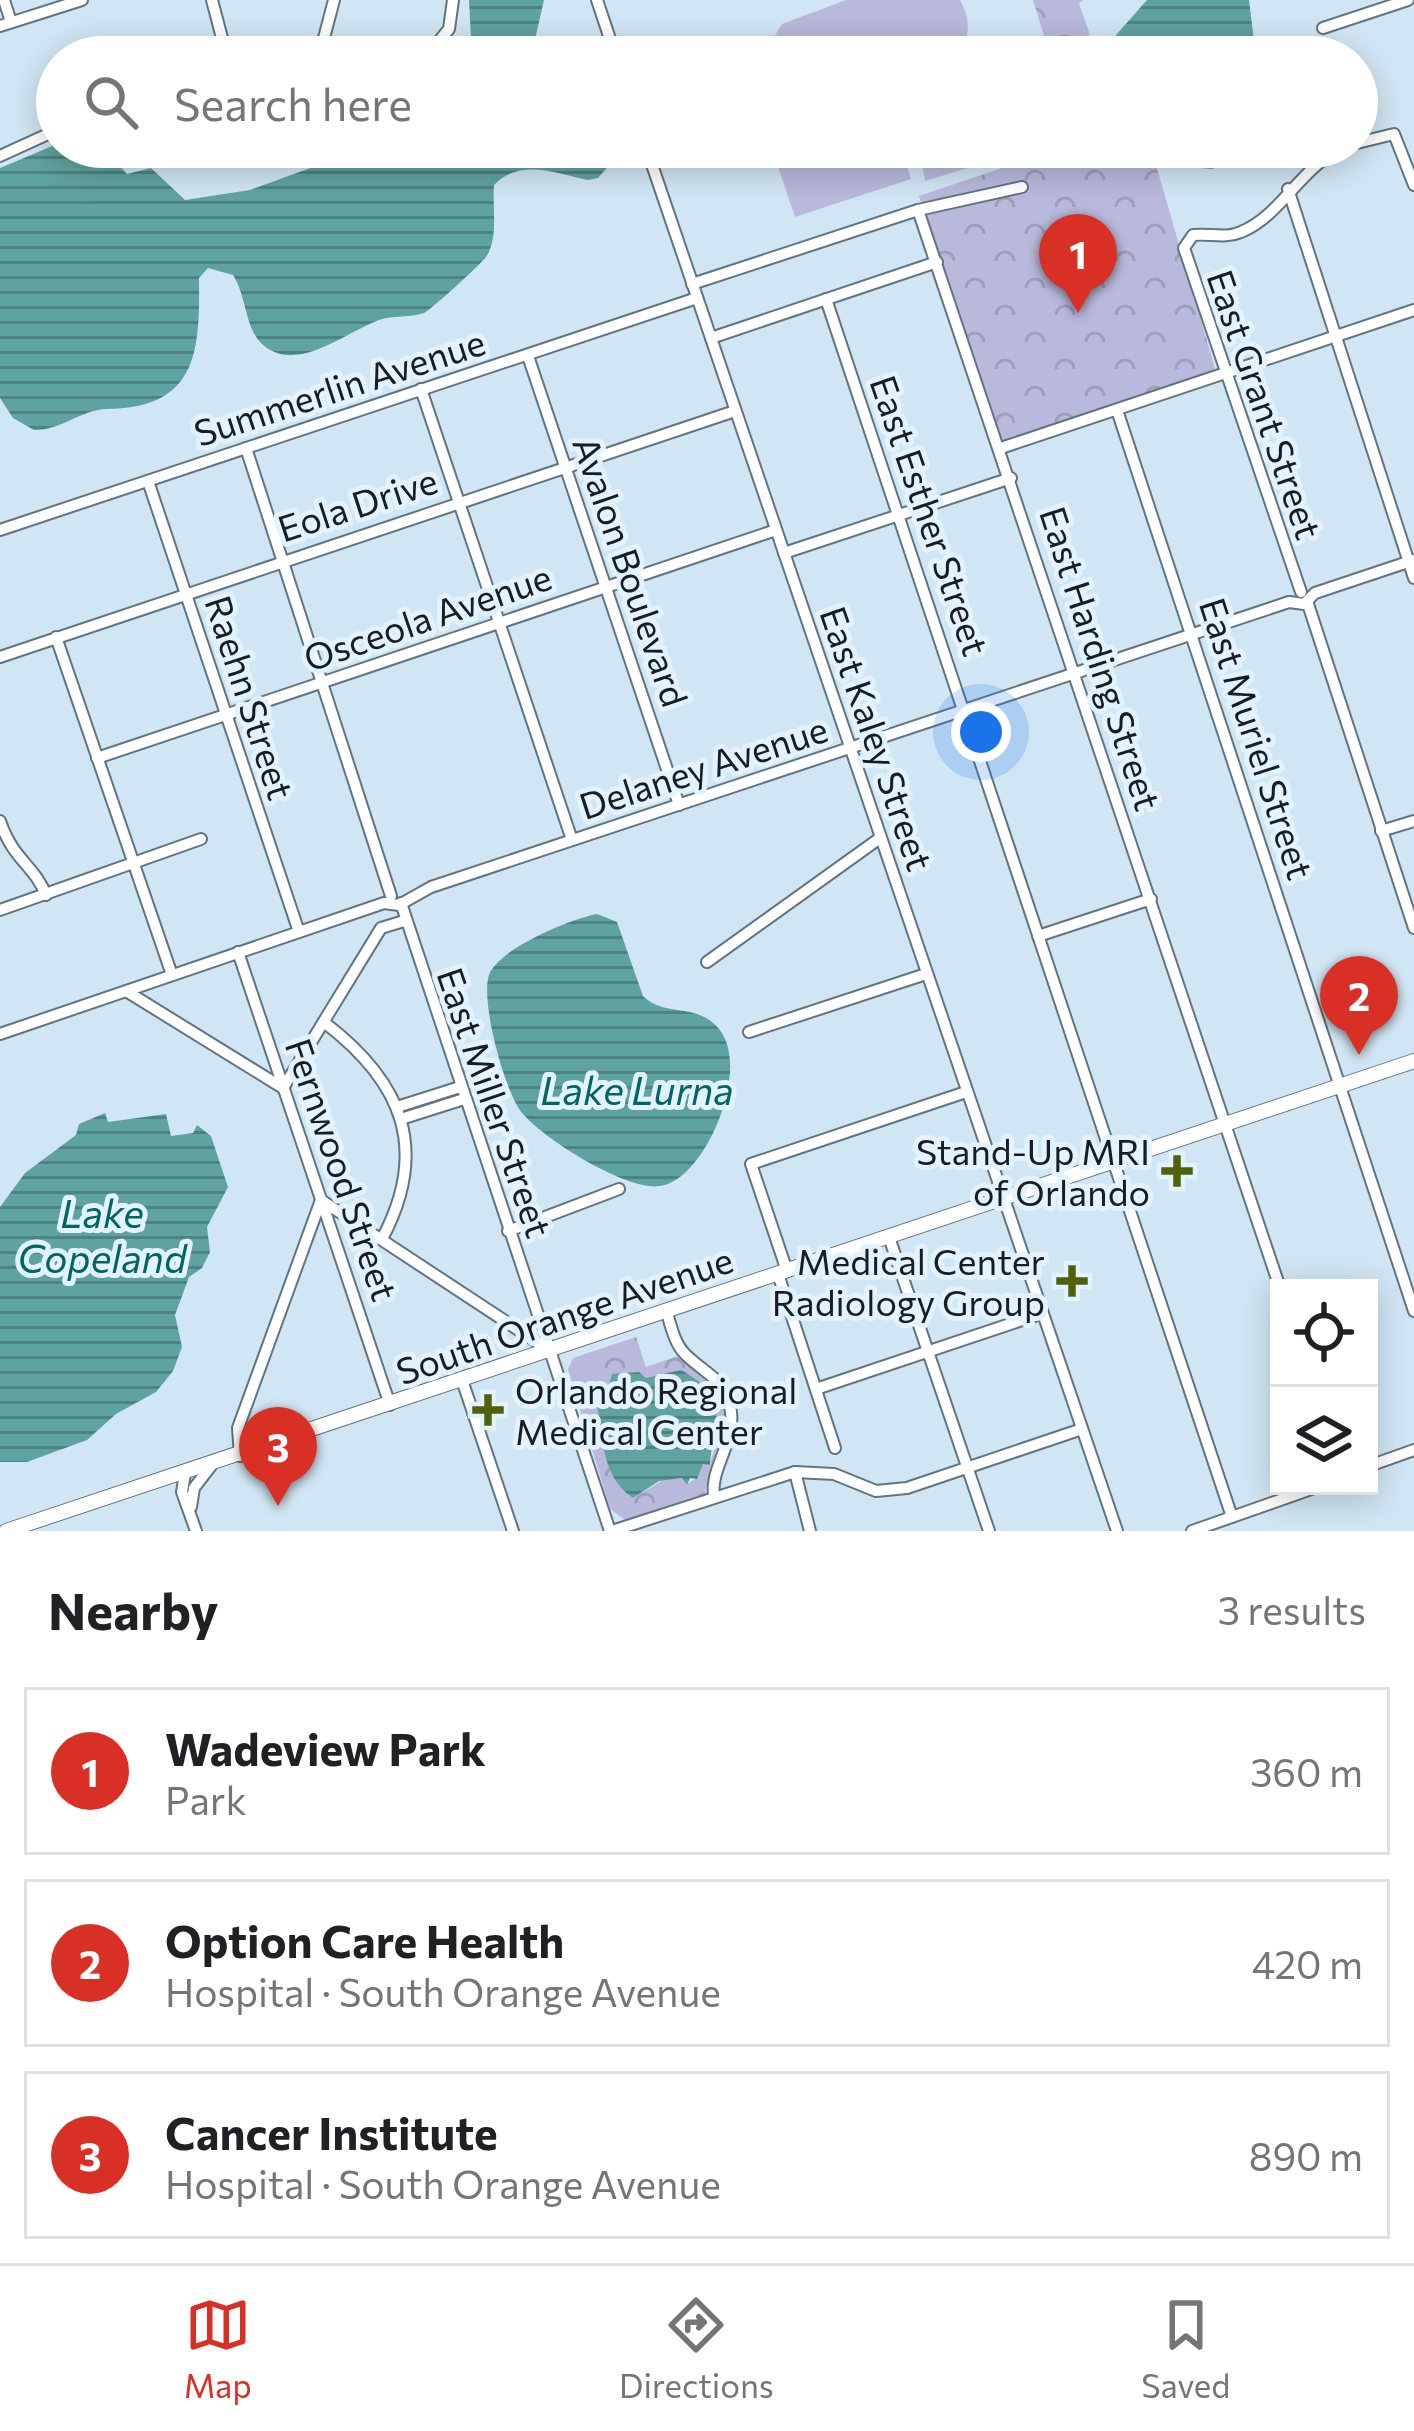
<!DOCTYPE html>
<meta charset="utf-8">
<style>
:root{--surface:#fff;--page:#f2f2f2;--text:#202124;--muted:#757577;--line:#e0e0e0;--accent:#d93025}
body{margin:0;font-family:Commissioner,sans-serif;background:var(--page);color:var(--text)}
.controls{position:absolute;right:36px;bottom:36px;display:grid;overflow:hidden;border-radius:0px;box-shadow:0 6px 30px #0003}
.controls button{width:108px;height:108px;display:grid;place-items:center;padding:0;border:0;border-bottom:3px solid var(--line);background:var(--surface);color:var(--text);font:60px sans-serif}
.you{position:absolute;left:981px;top:732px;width:42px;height:42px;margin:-30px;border:9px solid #fff;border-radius:50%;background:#1a73e8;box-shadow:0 0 0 18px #1a73e833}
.badge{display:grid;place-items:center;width:78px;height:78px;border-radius:50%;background:var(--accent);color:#fff;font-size:39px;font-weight:700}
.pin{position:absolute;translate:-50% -99px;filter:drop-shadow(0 3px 6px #0008)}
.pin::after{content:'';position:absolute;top:63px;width:42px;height:36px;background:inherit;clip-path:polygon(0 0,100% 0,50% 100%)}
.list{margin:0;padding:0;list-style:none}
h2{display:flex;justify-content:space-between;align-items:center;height:156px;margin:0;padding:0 48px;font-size:51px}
h2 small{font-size:39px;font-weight:400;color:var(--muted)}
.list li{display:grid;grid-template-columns:78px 1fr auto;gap:36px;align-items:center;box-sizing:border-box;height:168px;margin:0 24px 24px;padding:0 24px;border:3px solid var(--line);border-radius:0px}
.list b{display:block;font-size:45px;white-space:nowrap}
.list p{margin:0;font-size:39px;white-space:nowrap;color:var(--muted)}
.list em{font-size:39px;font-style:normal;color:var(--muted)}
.icon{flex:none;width:66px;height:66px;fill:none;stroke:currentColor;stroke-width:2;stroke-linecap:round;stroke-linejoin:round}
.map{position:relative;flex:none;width:1414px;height:1531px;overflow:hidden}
.search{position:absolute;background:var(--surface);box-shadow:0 6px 30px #0003;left:36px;right:36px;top:36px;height:132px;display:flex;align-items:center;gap:30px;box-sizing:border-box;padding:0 42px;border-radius:66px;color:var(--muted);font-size:45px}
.sheet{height:732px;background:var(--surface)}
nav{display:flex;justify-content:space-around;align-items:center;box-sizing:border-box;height:168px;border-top:3px solid var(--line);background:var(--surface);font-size:33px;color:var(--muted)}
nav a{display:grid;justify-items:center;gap:6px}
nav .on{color:var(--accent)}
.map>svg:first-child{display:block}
.park{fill:url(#park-crowns);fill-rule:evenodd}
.pitch{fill:#b9b9dc}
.water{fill:url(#water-rules)}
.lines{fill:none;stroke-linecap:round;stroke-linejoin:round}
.minor-casing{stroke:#627480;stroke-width:14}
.major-casing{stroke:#627480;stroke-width:16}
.minor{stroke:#fff;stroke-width:10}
.major{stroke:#fff;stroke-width:14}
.poi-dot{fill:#4f620b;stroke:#e2f2fe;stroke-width:4.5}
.labels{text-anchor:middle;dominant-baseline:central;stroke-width:10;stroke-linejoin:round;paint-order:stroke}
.street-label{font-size:36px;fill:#171e23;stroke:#e2f2fe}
.poi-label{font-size:36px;fill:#171e23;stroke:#e2f2fe;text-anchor:end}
.water-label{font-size:39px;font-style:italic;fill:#006563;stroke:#e2f2fe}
</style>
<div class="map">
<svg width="1414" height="1531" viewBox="0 0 1414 1531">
<defs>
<pattern id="park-crowns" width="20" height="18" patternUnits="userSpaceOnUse" patternTransform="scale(3)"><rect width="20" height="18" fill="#b9b9dc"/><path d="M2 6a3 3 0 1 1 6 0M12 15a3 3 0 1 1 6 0" fill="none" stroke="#9e9fbc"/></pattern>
<pattern id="water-rules" width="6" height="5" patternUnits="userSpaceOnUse" patternTransform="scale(3)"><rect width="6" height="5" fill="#5fa3a0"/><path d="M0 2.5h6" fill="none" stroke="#4d8482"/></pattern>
</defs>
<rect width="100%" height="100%" fill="#d1e6f4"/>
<g class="park">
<path d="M1033,0h51l-5,3 11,32 -42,14z"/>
<path d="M1013,147h126l17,18 60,207 -210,70 -6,-4 -81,-242 98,-33z"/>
<path d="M636,1337l10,30 32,-11c75,46 40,73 27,138l-80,26 -15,-11 -42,-140 5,-11zM681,1371l27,17 8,55 -6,21h-8l-5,14 -10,6 -4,-6 -18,1 -32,19c-30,-19 -33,-71 -37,-104l13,-9 4,-11 33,5z"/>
</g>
<g class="pitch">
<path d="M846,0h114c11,20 11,39 -4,57h-194l20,-33z"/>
<path d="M800,147h101l10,32 -116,38 -21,-62z"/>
<path d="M919,147h83l1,5 -2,6 -76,23z"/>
</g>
<g class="water">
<path d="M469,0h75l-13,57h-59z"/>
<path d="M1147,0h102l7,57h-138l-2,-22z"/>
<path d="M57,144l50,8 20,22 24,-6 34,32 65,-10 118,-43h243l3,13 -16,18 -10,2c-33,-7 -68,-22 -94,5 -2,22 5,53 -8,72 -4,6 -56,54 -62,56 -14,5 -31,2 -45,7 -33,12 -78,51 -112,28 -23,-15 -19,-50 -34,-73l-25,-7 -9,10c1,75 -2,130 -92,131 -25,0 -47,22 -73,21l-21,-12 -13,-20v-230z"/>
<path d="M1139,147h100l-26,22 -57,-4z"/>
<path d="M597,914l20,8 26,74c17,17 39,11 59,20 43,19 28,81 12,115 -11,23 -34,60 -65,55 -35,-4 -103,-46 -126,-72 -18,-20 -43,-113 -34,-139 9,-26 81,-56 108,-61z"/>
<path d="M105,1113l3,9 58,-8 5,22 22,-3 4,-8 14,11 17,51 -21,40 3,25 -8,16 -13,9 -14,38 7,32 -9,24 -17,21 -40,22 -29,26 -60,22h-27v-255l25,-34 51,-38 3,-11z"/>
<path d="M681,1370c51,28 33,49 29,95l-7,-1 -6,15 -7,-1 -3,7 -5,-7 -23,3 -26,17c-34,-22 -30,-68 -38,-104l14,-9 3,-11 27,-2 7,6z"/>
</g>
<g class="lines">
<g class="minor-casing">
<g id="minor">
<path d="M4,0l7,22"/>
<path d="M212,0l15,57"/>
<path d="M597,0l19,57"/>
<path d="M0,26l82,-26"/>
<path d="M1323,28l85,-28"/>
<path d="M319,57l15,-57"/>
<path d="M426,57l23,-28 4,-29"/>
<path d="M1357,143l37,-9 20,51"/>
<path d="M646,147l471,1384"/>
<path d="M0,156l57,-26"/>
<path d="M1288,189l126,389"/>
<path d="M918,210l362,1078"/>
<path d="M692,284l226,-74 104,-23"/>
<path d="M826,299l406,1218"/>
<path d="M711,338l226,-76"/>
<path d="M528,356l151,449"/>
<path d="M421,389l151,451"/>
<path d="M1117,410l297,901"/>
<path d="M246,448l145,448"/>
<path d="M1001,448l413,-138"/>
<path d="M148,481l151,451"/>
<path d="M0,530l697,-232"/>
<path d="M784,553l227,-75"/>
<path d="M1301,592l-117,-344 9,-13c17,-2 32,4 48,-3 42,-17 60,-68 105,-85"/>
<path d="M1307,601l107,327"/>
<path d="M56,637l116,338"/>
<path d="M0,657l735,-246"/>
<path d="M97,758l679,-228"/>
<path d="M0,821c13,39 34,44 46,74"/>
<path d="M1381,831l33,-10"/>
<path d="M401,903l209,628"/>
<path d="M0,910l201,-71"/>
<path d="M1038,936l113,-37"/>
<path d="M238,952l152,453"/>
<path d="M707,962l173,-124"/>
<path d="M126,991l157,97"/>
<path d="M325,1023c77,59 105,126 57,216"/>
<path d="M749,1032l177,-58"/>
<path d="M0,1034l384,-131 15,2 32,-18 858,-285 15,2 11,-11 99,-33"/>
<path d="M283,1088l98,-160 23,-7"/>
<path d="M397,1107l63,-20"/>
<path d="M401,1119l63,-20"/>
<path d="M321,1200l225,148"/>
<path d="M508,1231l111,-42"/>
<path d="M889,1237l100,294"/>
<path d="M787,1271l-36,-107 215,-72"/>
<path d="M778,1274l57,174"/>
<path d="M666,1310c5,15 8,33 19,44 21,21 42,25 46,58 4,31 -21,56 -17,84"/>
<path d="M462,1380l51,151"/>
<path d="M816,1389l224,-75"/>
<path d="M240,1456l-2,-28 83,-228"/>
<path d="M1369,1466l45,-16"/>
<path d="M795,1472l15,59"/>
<path d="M185,1473l-3,19 14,39"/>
<path d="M191,1507l3,-19 17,-22"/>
<path d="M612,1531l183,-59 39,2 42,17 31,-3 175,-59"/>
<path d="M1192,1531l128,-45"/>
</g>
</g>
<g class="major-casing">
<path id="major" d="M6,1531l1408,-470"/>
</g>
<use href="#minor" class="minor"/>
<use href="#major" class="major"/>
</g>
<g class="poi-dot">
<path d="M1171 1153h12v12h12v12h-12v12h-12v-12h-12v-12h12z"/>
<path d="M1066 1263h12v12h12v12h-12v12h-12v-12h-12v-12h12z"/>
<path d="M482 1392h12v12h12v12h-12v12h-12v-12h-12v-12h12z"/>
</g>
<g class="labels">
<g class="street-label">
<text transform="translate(339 386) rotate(-18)">Summerlin Avenue</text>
<text transform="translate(1266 404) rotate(71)">East Grant Street</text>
<text transform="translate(357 503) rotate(-18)">Eola Drive</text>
<text transform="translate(931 515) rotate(71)">East Esther Street</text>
<text transform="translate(632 571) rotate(71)">Avalon Boulevard</text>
<text transform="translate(427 616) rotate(-19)">Osceola Avenue</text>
<text transform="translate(1102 658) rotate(72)">East Harding Street</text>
<text transform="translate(251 697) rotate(72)">Raehn Street</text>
<text transform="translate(878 738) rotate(71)">East Kaley Street</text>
<text transform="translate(1258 738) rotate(72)">East Muriel Street</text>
<text transform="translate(703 766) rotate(-18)">Delaney Avenue</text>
<text transform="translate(496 1102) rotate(71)">East Miller Street</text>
<text transform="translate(343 1169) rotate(71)">Fernwood Street</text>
<text transform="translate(564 1314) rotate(-19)">South Orange Avenue</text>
</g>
<g class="poi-label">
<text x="1150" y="1150">Stand-Up MRI<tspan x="1150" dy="41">of Orlando</tspan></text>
<text x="1045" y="1260">Medical Center<tspan x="1045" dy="41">Radiology Group</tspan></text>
<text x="515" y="1389" text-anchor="start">Orlando Regional<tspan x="515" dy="41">Medical Center</tspan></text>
</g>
<g class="water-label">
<text x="637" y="1089">Lake Lurna</text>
<text x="102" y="1212">Lake<tspan x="102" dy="45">Copeland</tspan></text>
</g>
</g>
</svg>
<div class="controls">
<button><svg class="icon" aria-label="locate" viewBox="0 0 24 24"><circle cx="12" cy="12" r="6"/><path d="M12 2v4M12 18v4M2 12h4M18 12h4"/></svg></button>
<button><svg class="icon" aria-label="layers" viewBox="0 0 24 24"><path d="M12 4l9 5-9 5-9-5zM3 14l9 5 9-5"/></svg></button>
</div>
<div class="you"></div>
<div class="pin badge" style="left:1078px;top:313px">1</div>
<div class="pin badge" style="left:1359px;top:1055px">2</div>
<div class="pin badge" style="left:278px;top:1506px">3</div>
<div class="search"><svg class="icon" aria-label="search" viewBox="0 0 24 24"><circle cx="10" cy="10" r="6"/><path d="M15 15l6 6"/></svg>Search here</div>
</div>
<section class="sheet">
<h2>Nearby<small>3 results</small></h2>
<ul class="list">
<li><span class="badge">1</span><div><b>Wadeview Park</b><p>Park</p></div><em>360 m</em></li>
<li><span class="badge">2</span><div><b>Option Care Health</b><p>Hospital · South Orange Avenue</p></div><em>420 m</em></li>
<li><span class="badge">3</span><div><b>Cancer Institute</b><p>Hospital · South Orange Avenue</p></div><em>890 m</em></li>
</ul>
</section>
<nav>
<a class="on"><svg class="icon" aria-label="map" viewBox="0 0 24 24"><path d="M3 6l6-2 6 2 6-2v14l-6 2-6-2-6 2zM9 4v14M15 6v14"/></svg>Map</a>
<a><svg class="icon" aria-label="directions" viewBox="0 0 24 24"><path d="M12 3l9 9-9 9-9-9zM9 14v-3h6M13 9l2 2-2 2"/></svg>Directions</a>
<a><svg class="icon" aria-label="saved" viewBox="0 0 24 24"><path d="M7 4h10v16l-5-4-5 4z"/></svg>Saved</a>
</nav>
